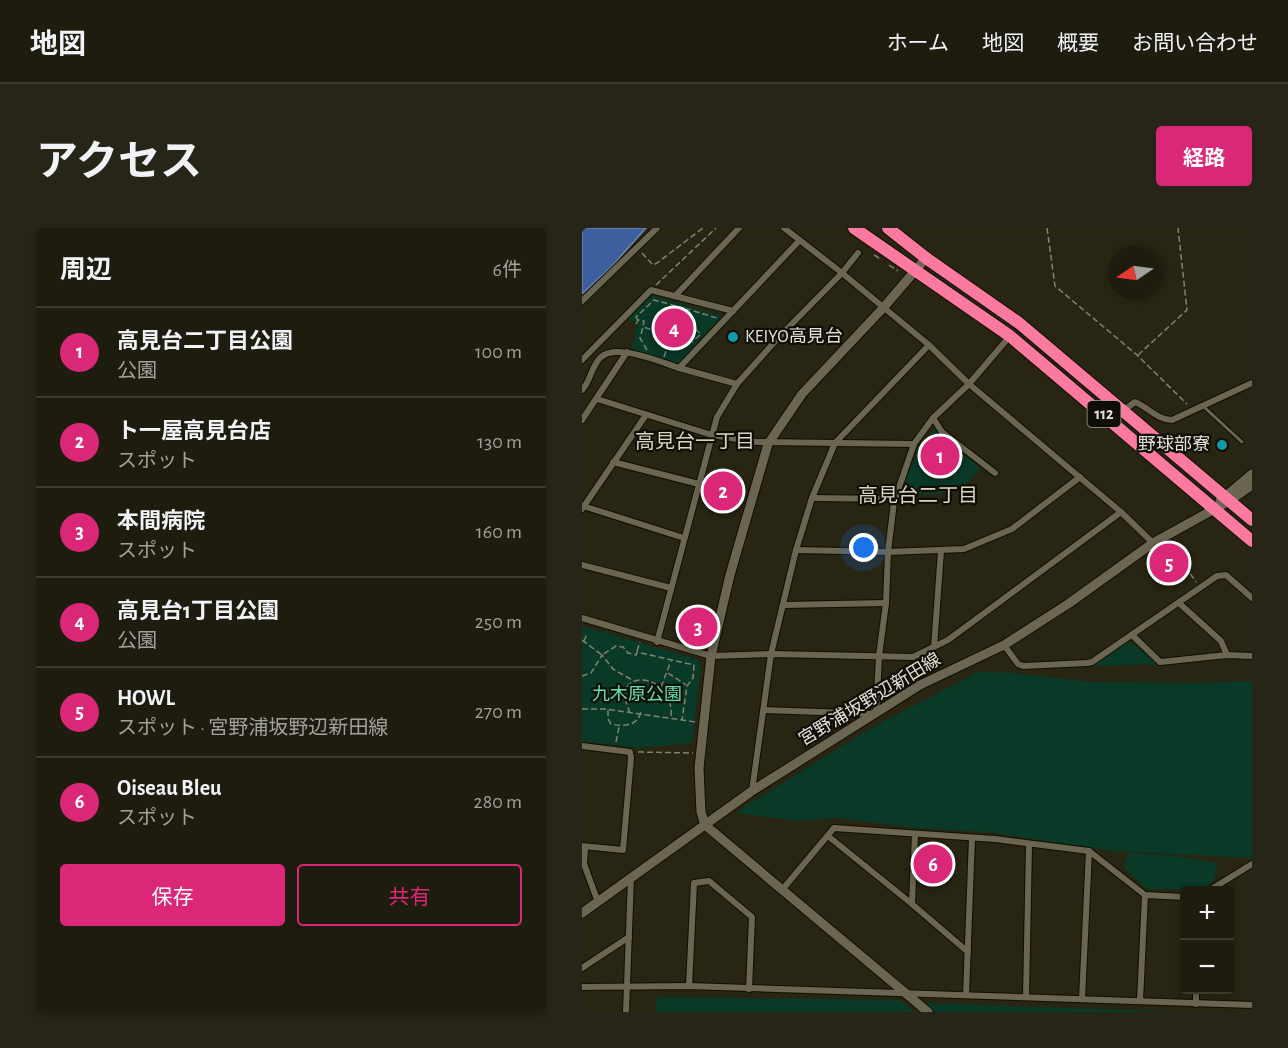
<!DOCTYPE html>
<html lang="ja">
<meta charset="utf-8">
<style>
:root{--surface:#1e1c0e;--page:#262517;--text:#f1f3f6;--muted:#a1a19e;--line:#3c3a2e;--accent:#db2777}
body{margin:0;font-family:"Alegreya Sans","Noto Sans JP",sans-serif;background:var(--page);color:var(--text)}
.controls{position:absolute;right:18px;bottom:18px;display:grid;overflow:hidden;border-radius:6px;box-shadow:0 3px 9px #0003}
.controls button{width:54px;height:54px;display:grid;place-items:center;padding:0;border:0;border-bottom:2px solid var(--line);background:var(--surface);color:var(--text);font:30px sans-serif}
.compass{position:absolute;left:526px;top:18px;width:54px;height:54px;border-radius:50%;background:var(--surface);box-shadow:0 3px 9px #0003;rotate:257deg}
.you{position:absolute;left:282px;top:320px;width:21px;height:21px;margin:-15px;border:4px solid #fff;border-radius:50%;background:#1a73e8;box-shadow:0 0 0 9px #1a73e833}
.badge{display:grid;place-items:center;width:39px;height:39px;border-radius:50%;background:var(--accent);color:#fff;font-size:20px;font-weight:700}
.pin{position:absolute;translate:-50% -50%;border:3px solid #fff;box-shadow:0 2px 6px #0006}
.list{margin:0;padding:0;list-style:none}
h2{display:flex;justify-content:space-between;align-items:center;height:78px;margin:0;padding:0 24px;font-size:26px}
h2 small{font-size:20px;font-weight:400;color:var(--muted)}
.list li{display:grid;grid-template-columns:39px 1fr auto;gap:18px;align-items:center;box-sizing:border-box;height:90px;padding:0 24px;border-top:2px solid var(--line)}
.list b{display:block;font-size:22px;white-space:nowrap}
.list p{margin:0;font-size:20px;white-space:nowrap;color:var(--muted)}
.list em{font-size:20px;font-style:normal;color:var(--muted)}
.actions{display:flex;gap:12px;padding:18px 24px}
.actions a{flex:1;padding:14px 0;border:2px solid var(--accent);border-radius:6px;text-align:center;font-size:21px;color:var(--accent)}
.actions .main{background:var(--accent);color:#fff}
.map{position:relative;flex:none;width:670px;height:784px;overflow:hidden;border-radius:6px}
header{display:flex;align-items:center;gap:36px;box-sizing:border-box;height:84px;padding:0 30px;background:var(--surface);border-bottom:2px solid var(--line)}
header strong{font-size:28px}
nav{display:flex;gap:33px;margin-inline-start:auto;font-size:21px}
.intro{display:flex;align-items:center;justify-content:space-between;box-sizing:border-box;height:144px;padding:0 36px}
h1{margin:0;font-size:42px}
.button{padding:15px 27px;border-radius:6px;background:var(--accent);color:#fff;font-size:21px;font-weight:700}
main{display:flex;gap:36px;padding:0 36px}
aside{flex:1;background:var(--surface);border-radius:6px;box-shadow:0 3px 9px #0003}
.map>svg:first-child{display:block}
.green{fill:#093927}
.water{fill:#3e5f9e;stroke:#7086af;stroke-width:1.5}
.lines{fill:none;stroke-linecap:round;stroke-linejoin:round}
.lane-casing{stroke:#110e01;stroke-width:5}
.street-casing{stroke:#110e01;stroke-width:8}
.secondary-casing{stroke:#110e01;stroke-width:11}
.highway-casing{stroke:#110e01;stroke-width:14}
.path{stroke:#838172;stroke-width:1.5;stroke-dasharray:6 3;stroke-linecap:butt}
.lane{stroke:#6a6652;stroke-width:3}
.street{stroke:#6a6652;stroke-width:6}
.secondary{stroke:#6a6652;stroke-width:9}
.highway{stroke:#fc7aa0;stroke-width:12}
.culture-dot{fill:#0f9aa8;stroke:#0f0e06;stroke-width:2}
.labels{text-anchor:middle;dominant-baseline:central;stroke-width:4.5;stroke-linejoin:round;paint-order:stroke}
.shield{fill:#0f0e06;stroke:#a3a298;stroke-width:1.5}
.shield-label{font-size:16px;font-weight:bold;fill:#e3e1d6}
.poi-label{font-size:18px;fill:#e3e1d6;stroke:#0f0e06;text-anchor:start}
.park-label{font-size:18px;fill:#61e2ad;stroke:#0f0e06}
.street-label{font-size:18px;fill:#e3e1d6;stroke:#0f0e06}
.neighbourhood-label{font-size:20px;fill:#d9d5bf;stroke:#0f0e06}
</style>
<header>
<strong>地図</strong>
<nav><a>ホーム</a><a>地図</a><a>概要</a><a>お問い合わせ</a></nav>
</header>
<div class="intro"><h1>アクセス</h1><a class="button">経路</a></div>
<main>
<aside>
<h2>周辺<small>6件</small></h2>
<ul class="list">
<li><span class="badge">1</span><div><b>高見台二丁目公園</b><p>公園</p></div><em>100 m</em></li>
<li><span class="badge">2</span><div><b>ト一屋高見台店</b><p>スポット</p></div><em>130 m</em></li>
<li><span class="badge">3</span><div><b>本間病院</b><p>スポット</p></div><em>160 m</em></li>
<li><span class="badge">4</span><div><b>高見台1丁目公園</b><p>公園</p></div><em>250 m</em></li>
<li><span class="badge">5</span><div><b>HOWL</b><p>スポット · 宮野浦坂野辺新田線</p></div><em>270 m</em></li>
<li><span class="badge">6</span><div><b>Oiseau Bleu</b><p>スポット</p></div><em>280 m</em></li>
</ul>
<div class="actions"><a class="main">保存</a><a>共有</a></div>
</aside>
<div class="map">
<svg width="670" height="784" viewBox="0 0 670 784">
<rect width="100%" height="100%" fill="#282513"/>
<g class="green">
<path d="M70,67l70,21 -43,47 -45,-11 -2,-3 6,-26 -7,-2 -2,-4z"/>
<path d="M352,201l47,40 -9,8 -6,10 -28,7 -36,1c9,-31 12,-41 32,-66z"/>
<path d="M0,398l115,33 4,7 -9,77 -55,5 -55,-7z"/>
<path d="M543,415h7l26,21 -66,2z"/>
<path d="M396,444l36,1 77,9 107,1 54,-2v177l-140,-7 -125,-19 -73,-4 -77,-10 -40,3 -62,-8 131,-82z"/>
<path d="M546,625l47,3 43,7 -5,19 -12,8 -55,-1 -23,-23z"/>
<path d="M75,769l243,3 14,12h-258z"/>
<path d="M342,775l262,9h-250z"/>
</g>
<path class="water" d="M0,0h64l-34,38 -30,28z"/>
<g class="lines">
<g class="lane-casing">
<path id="lane" d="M622,179l38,35"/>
</g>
<g class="street-casing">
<g id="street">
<path d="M202,0l58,45 87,72 40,39 152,128 32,31"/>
<path d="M94,67l63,-67"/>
<path d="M0,73l75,-73"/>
<path d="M0,132l69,-70 82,21"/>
<path d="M97,140l58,16"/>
<path d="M0,162c9,-9 9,-24 19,-33 15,-14 60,5 78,11l120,-127"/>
<path d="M15,171l115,36 44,7 158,2"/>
<path d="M542,182l11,-8c13,5 22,18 37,18l80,-37"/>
<path d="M351,190l9,14 53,41"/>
<path d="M0,192l45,-68"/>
<path d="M31,234l86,22"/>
<path d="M230,270l83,1"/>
<path d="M1,278l101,32"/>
<path d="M0,281l64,-94"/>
<path d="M214,322l92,2 76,-3 48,-20 68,-52"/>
<path d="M0,337l89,23"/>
<path d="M597,375l42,38 6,14"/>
<path d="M202,377l102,-2"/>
<path d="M0,390l129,38 60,-2 142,3 35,-17 173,-128"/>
<path d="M550,407l28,27 67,-7 25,1"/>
<path d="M75,414l60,-225 20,-33 41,-46 64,-65 16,-20"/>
<path d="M422,417l14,19 5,2 64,-3 5,-1 125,-86 9,-1 26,23"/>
<path d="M352,419l7,-96"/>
<path d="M182,482l112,4 3,-58 7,-53 2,-51 6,-50 20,-58 19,-26 36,-34 41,-48"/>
<path d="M0,518l48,6 1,6 -8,92 -41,-4"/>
<path d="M170,563l19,-137 25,-104 16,-52 23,-55 94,-98"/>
<path d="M246,608l84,68 56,48"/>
<path d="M3,619l-1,17 14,38"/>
<path d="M200,662l52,-62 161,11 94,12 56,44 39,2"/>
<path d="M628,662l42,-26"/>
<path d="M330,676l3,-70"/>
<path d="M0,740l47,-31"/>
<path d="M107,758l5,-103 15,-2 43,36 -3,72"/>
<path d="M0,759l107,-1 563,19"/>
<path d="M384,767l6,-157"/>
<path d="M444,768l3,-151"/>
<path d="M500,771l7,-148"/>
<path d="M558,773l5,-106"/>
<path d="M614,776v-14"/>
<path d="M44,784l5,-134"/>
</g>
</g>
<g class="secondary-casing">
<g id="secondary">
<path d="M344,30l-42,49 -82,87 -34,50 -38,131 -19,81 -12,112 2,44 4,13 223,187"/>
<path d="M638,273l32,-27"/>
<path d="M0,685l170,-122 168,-106 84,-40 64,-41 85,-61 76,-42 23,-16"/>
</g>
</g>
<g class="highway-casing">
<g id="highway">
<path d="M272,0l156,108 242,205"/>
<path d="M306,0l38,30 93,65 233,197"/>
</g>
</g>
<g class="path">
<path d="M465,0l8,58 82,69 50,49"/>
<path d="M60,25l11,12 4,-2 46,-35"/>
<path d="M292,27l8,5"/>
<path d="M307,37l9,6"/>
<path d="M74,57l60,-57"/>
<path d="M56,92l-2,-3 18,-17 33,9"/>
<path d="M54,96l2,-4 6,1 -1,6"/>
<path d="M118,105l-10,-8 -3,-16 30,9"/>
<path d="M65,122l-7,-12 3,-11 49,15 9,-8"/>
<path d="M556,127l49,-45 -9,-82"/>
<path d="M82,129l7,-21"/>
<path d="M588,316l26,38"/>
<path d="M0,412l20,15 14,-9 7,1 5,6 8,2 1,-3 57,13 -1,13 -6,8 -5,34"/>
<path d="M2,413l3,-7"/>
<path d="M55,423l3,-9"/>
<path d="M86,445l18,12"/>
<path d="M0,448l9,-3 11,-18 11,14 21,12"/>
<path d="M79,459l10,-26"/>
<path d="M0,481h23l91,13"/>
<path d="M26,482v9l3,5c14,3 27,2 30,-13"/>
<path d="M48,485c-2,-5 -5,-12 -5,-18 0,-26 50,-18 46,23"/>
<path d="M34,514l3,-15"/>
<path d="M56,524l55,1"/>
</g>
<use href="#lane" class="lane"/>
<use href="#street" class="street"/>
<use href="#secondary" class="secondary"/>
<use href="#highway" class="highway"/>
</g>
<g class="culture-dot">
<circle cx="151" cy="109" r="6"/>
<circle cx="640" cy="217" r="6"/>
</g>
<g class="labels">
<rect class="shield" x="505.5" y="173" width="33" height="26" rx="4.5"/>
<g class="shield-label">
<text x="522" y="186">112</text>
</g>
<g class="poi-label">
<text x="163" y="109">KEIYO高見台</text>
<text x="628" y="217" text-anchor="end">野球部寮</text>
</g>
<g class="park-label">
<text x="55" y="467">九木原公園</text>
</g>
<g class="street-label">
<text transform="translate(288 472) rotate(-31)">宮野浦坂野辺新田線</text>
</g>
<g class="neighbourhood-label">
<text x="113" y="214">高見台一丁目</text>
<text x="336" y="268">高見台二丁目</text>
</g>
</g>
</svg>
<div class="controls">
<button>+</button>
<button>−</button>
</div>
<svg class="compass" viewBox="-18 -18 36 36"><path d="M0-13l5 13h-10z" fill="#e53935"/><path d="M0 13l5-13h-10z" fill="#a1a19e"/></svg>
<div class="you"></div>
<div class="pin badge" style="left:358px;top:228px">1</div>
<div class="pin badge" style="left:141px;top:263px">2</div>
<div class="pin badge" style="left:116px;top:399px">3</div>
<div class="pin badge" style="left:92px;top:100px">4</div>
<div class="pin badge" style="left:587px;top:335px">5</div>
<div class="pin badge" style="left:351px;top:636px">6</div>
</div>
</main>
